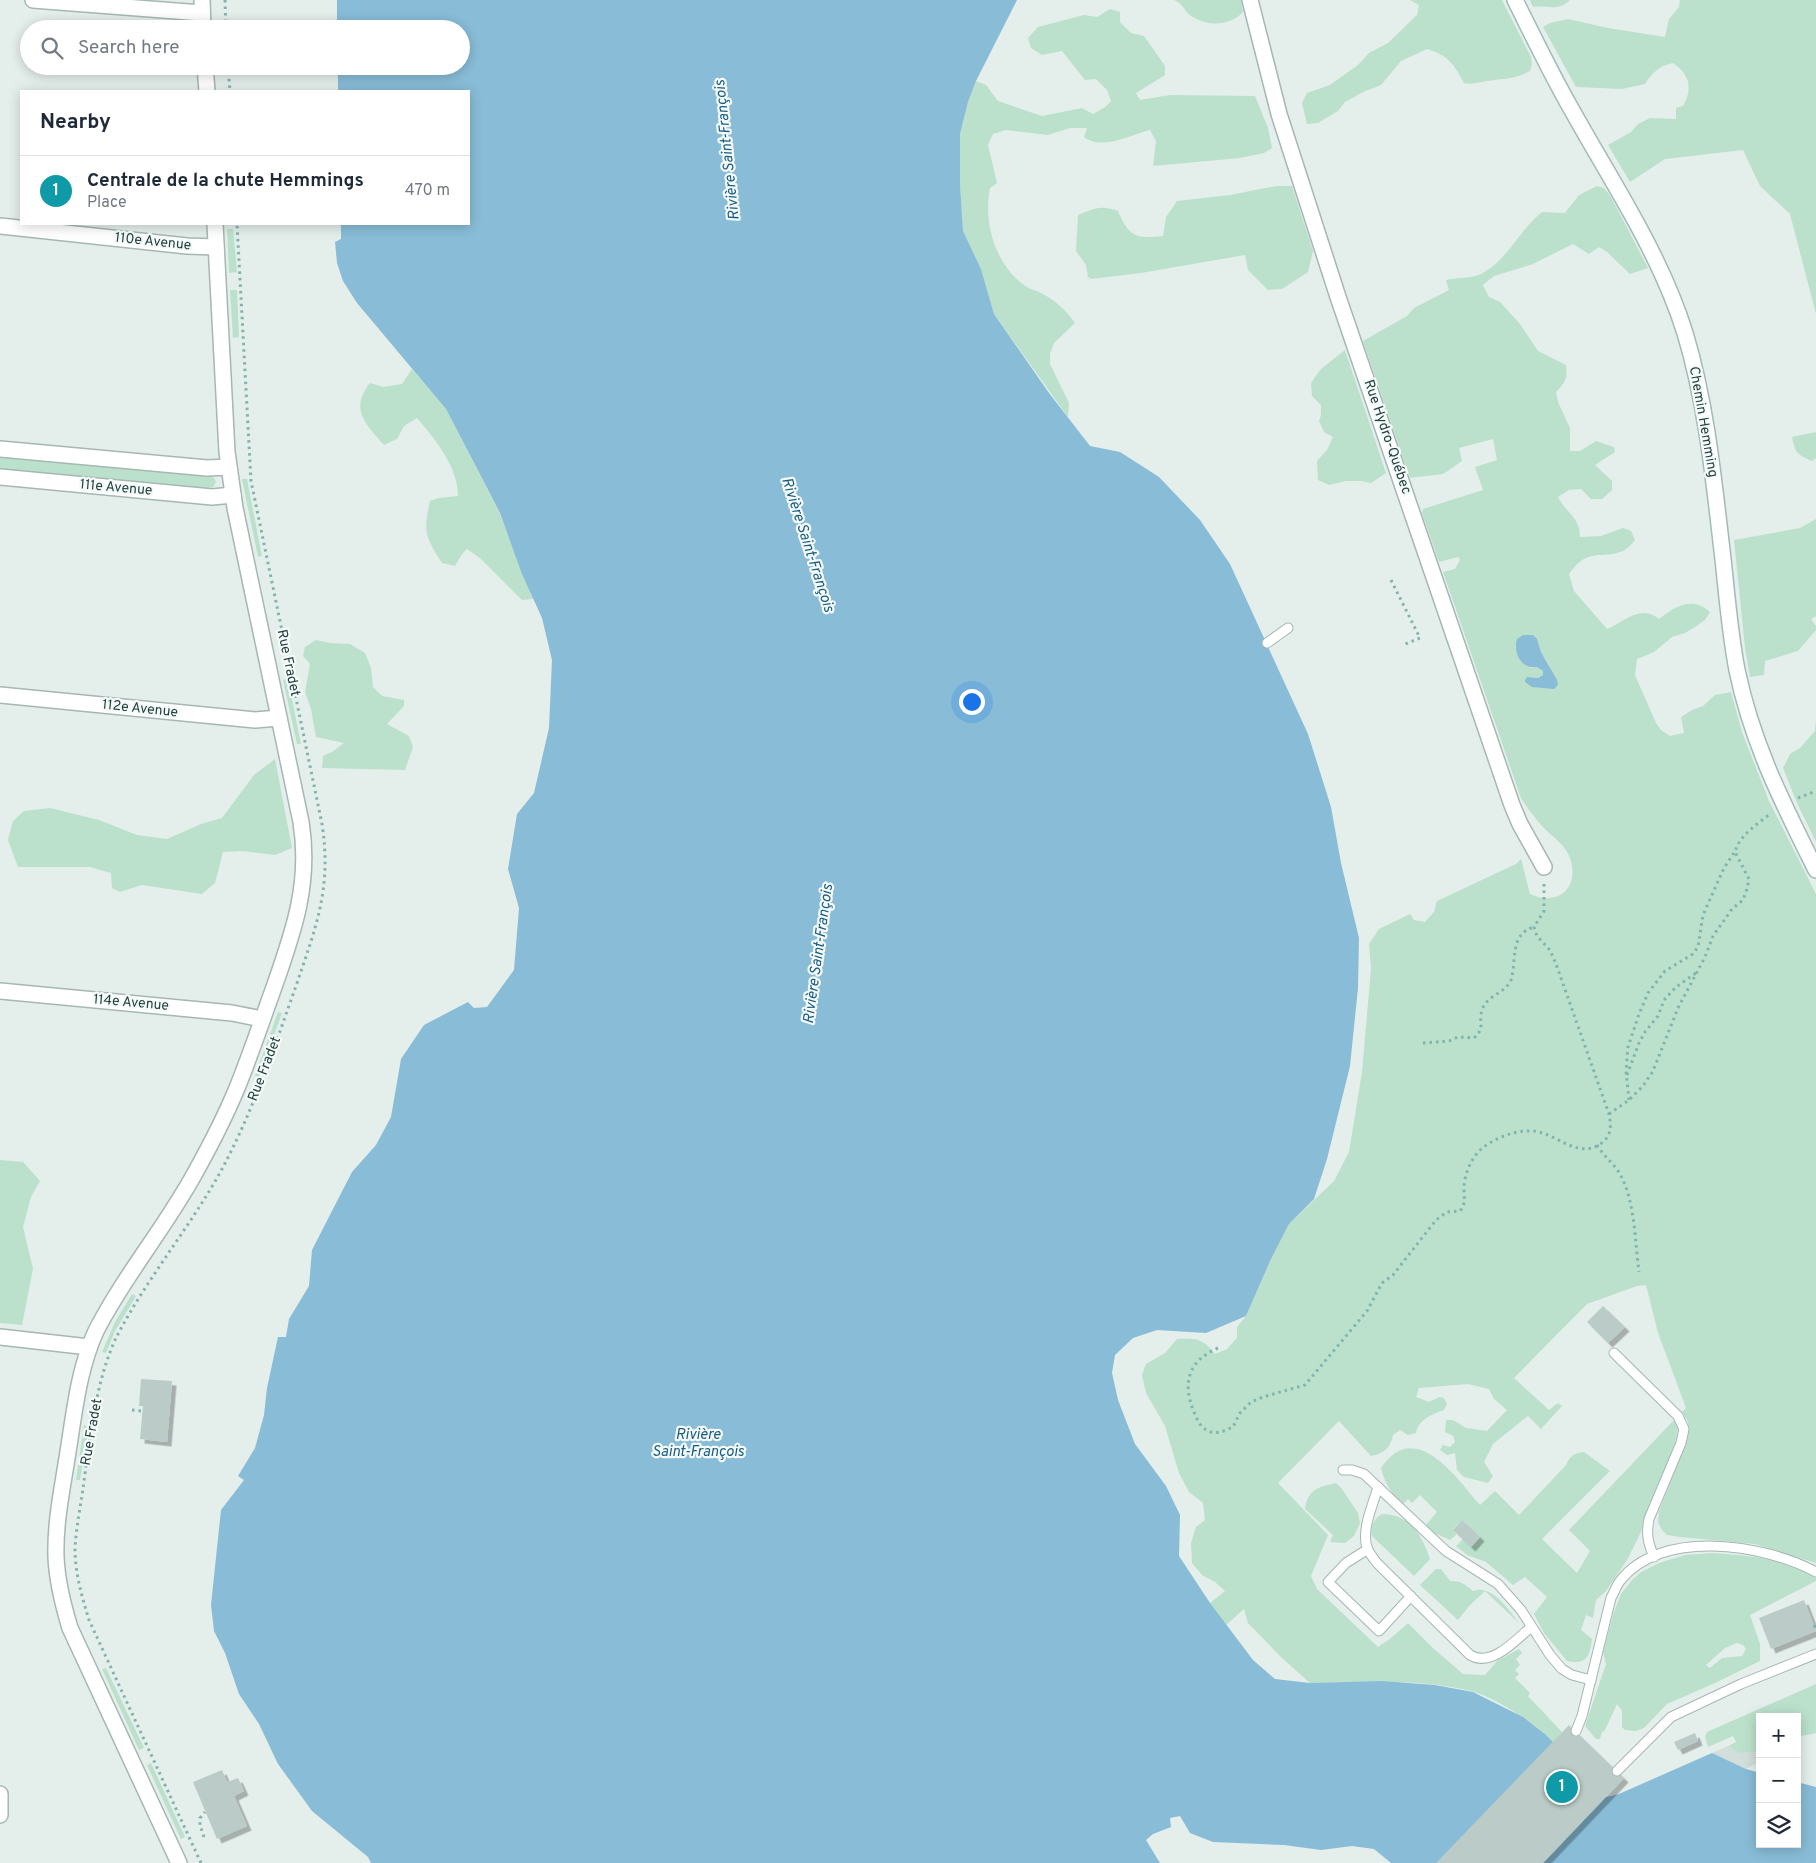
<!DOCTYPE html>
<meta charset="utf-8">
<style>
:root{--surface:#fff;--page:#f6f6f7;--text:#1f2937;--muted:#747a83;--line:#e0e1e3;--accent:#0b8043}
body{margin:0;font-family:Overpass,sans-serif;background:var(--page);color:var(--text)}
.controls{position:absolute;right:15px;bottom:15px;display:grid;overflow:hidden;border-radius:0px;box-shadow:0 2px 12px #0003}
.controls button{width:45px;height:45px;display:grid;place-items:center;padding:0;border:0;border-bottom:1px solid var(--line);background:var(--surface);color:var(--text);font:25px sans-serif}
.you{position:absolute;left:971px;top:701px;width:18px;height:18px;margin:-12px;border:4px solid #fff;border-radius:50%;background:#1a73e8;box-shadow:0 0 0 8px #1a73e833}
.badge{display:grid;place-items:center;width:32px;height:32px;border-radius:50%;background:var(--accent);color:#fff;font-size:16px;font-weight:700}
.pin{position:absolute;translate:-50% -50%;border:2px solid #fff;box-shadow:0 1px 5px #0006}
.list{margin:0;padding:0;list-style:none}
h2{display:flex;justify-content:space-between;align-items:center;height:65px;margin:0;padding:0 20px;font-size:21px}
h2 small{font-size:16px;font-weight:400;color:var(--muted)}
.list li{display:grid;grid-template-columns:32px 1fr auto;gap:15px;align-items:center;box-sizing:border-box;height:70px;padding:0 20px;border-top:1px solid var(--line)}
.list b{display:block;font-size:19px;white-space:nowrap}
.list p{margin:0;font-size:16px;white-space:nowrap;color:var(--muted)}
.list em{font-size:16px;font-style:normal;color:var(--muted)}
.icon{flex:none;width:28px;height:28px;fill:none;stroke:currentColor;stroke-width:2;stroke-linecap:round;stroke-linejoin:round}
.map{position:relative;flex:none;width:1816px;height:1863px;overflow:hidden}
.search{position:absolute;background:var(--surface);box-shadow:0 2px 12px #0003;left:20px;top:20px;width:450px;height:55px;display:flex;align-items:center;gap:12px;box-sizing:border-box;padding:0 18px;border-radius:28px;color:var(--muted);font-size:19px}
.panel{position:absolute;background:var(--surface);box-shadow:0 2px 12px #0003;left:20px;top:90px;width:450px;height:135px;border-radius:0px}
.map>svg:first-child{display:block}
.built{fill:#d2dedb}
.green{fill:#bbe1cc;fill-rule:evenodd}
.water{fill:#88bcd7}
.building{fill:#bbccc8;filter:url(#shadow)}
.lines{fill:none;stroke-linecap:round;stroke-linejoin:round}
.lane-casing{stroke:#a6b7b4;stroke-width:11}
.street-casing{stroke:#a6b7b4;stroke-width:18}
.secondary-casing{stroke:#a1bbb7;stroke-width:18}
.path{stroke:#82b4ae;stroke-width:3;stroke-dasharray:2.5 4;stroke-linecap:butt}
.lane{stroke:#fff;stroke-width:9}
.street{stroke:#fff;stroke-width:15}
.secondary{stroke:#fff;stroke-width:15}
.labels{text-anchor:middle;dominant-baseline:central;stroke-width:4.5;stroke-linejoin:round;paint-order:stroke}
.street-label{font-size:14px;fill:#21413f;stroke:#f5faf8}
.water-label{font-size:15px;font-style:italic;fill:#165c83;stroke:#f5faf8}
</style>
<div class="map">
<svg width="1816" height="1863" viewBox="0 0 1816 1863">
<defs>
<filter id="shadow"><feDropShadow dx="4.5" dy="4.5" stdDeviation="0" flood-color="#0004"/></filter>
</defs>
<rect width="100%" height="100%" fill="#e4eeeb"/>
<path class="built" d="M1760,1732v29l-14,8 -34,-16z"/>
<g class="green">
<path d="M1174,0h67l2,12c-13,14 -35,15 -52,4 -7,-5 -7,-12 -17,-16z"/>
<path d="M1410,0h92l29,57 1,7 -2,7c-17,9 -24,7 -43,10 -8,1 -14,4 -23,2 -10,-19 -16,-28 -37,-34l-26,12 -20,24 -18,7 -18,10 -7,9 -20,12 -11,1 -5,-21 5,-10 23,-8 28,-20 11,-12 19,-10 29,-28 2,-10z"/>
<path d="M1530,0h40c-13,12 -22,5 -37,7z"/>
<path d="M1680,0h136v314l-26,-100 -30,-28 -17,-36 -78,9 -35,23 -22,-37 23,-13 7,-8 12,-6 26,1v-11l7,-2c10,-18 7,-31 -10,-43 -14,3 -20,9 -28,21l-23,5 -46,-2 -33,-60 7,-4 18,-4 40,9 57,9 4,-18 10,-12z"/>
<path d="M1110,9l10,3v10l11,11 13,3 21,30v9l-29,18 4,7 30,-5 85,1 13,32 4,20 -8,5 -24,5 -87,8 3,-25 -6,-11c-20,5 -48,21 -66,7l3,-9h-17l-22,7 -42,-5 -13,4 -5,11 9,38 -7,5c-7,34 5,76 34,97 5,4 11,5 17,8 15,8 25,17 34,30l-21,20 -4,11v10l19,39 -1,14 -74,-103 -13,-45 -18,-38 -3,-47v-50l8,-32 8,-21 10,4 12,16 44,15 40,-8 11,6 12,-7 6,-6 -4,-11 -11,-11 -11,1 -23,-29 -20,4 -11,-7 -3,-10 10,-11 46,-12 13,2z"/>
<path d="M1276,186h16l21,65 -5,21 -26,17 -14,1 -20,-20 -3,-15 -104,18 -50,6 -3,-2 -2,-12 -10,-14 2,-36c17,-7 23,-10 40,-4 11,26 18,28 45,25l3,-19 11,-16 53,-6z"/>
<path d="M1597,186l7,2 7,9 37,71 -18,6 -23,-22 -8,-5 -10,7 -16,-10 -40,20 -39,12 -11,9 6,12 11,5 20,22 18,27 28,14c2,13 -1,18 -10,27l2,10 12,26v23h10l16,-10 18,6 1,5 -20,13 17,16v9l-10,9h-11l-10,-10 -12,1 -11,7c8,16 22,20 22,40l21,-1 22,-8 8,3 4,9c-3,4 -8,9 -12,11 -25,9 -35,-4 -54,23l5,17 33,38c19,-8 33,-25 52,-10 16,-13 34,-23 51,-7l-5,8 -10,7 -10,6 -13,4 -18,15 -17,7 -2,16 21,48 5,7 9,6 14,-3 -3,-16 11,-7 11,-4 12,-11 16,-3 11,40 27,69 47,93v669l-61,-19 -75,-7 -13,-2 -5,-5 -4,-8 1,-11 22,-55 7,-22v-12l-6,-10 4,-4 -28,-75 -12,-48 -9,1 -50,18 -73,74 35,32 9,-7 4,3 -21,23 -13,-13 -35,28 -9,18 9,14 -5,7 -24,-6 -7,-7 -2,-17 -8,2 -7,-5 3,-5 7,2 5,-5 -2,-6 -8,-4 1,-12h7l13,8 21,3 20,-21 -13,-11 -5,-10 -21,-5 -49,4 -3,9 13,5 10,-5 5,1 3,6 -3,6c-12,4 -26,10 -28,23l-8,2 -8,-5 -7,5c-2,12 -9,19 -22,21l-32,-35 -61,62 50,52 -17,41 6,13 61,58 12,-8 18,-16 26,26 29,25 22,1 12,-14 22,-12 3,4 -6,6 4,6 -5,5 4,4 -4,4 15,15 -2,3 34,36 -9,10c-19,-19 -56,-44 -82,-51 -52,-13 -107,-9 -161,-8l-28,-25 -34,-35 -4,-14 -18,16 -16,-22 15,-12 -10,-9 -13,-7 -10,-12 -1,-20 5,-16 9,-7 -2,-17 -14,-11 -10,-19 -14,-47 -19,-33 -4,-18 4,-11 19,-11 12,-14c19,-1 26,-1 38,15l12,-5 10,-11v-11l9,-11 25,-57 18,-35 45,-43 15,-29 13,-80 9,-103 -2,-25 10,-15 31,-15 4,6 11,2 9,-10 3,-11 79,-37 5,-5 9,35c28,13 50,-6 40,-36 -5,-14 -19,-22 -28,-32 -8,-9 -15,-18 -21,-28l-78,-226 12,-3 5,-9 -2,-3 -19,5 -17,-49 1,-4 60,-19 -8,-23 22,-7 -4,-21 -34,9 3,13 -19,13 -33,4 -47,-137 44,-25 7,-8 35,-18 -3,-10c9,-2 28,-2 35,-6 27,-14 38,-44 61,-62l23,1 14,-18zM1537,639l4,13 8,13 5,23 -27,-11 11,1 5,-3v-4l-6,-4 -6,1z"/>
<path d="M227,229h6l4,43 -8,1z"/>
<path d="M230,290h7l2,47 -6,1z"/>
<path d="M1345,350l41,123 -15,10 -10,-2h-16l-16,4 -11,-5 -1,-19 10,-11 6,-13 -9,-5 -5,-11 2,-6v-10l-9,-9 -1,-13 10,-14z"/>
<path d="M412,369l34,40 54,105 33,85 -11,1 -42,-42 -13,-9 -5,5 -7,12 -13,-3c-17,-27 -19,-31 -12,-62l9,-3 19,-2c0,-29 -23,-57 -41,-78l-13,8 -7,13 -13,6c-18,-21 -35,-35 -14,-62l13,4 19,-3z"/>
<path d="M1816,432v26l-4,3c-15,-6 -17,-9 -20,-24z"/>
<path d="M0,457l211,19 3,2 2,4 -3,5 -6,1 -207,-19z"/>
<path d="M242,479h5l15,77 -4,1z"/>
<path d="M1816,519v97l-5,3 5,7v4l-18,21 -33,10 -1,14 -14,2 -5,-29 -11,-108 66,-12z"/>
<path d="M316,640l14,3 20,1 15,9 6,15 2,19 9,9 22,4v6l-17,18 22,12 4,11 -8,23 -83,-2 1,-12 9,-4 12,-9 -28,-6 -5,-28 -6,-17 5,-28 -7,-8 2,-9z"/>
<path d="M288,679l13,65h-4l-14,-64z"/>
<path d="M1816,718v124l-19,-39 -14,-35 7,-14 10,-6 15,-17z"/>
<path d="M275,759l17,89 -17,7 -32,-4 -20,1 -8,31 -13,11 -60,-9 -22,7 -8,-4 -1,-15 -21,-6h-72l-10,-27 5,-19 11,-10 26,-3 49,12 38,15 30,4 34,-15 21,-6 32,-43z"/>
<path d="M278,1012l4,1 -23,64 -4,-1z"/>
<path d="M0,1160l23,2 17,19 -9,16 -8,30 10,42 -11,56 -22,-2z"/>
<path d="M132,1294l4,2 -21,35 -9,22 -4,-1 13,-30z"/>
<path d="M1674,1420l4,8 -4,20 -27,62 -6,22 -14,28 -21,31 -10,9 -3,18 -7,-3 -5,15 11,9c-2,18 -6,26 -25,22l-23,-28 -10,-19 13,-17 -22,-20 -12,8 -27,-23 -19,-7 -11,-9 7,-7 8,8 9,-10 -18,-17 -9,9 4,5 -7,6 -18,-8 -7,-6 12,-14 -17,-17 -8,8 -4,-4 -5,5c-11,-8 -19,-23 -22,-36 34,-51 75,9 99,37l15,-14 24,24 47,-50c4,-9 8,-12 18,-13l26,19 -68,68 35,34 13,-22 -21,-21z"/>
<path d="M84,1425l5,2 -9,53h-4z"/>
<path d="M1336,1483l6,6 16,24 2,10 -6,13 -9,7 -15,-1 3,-7 -28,-26c3,-20 13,-22 31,-26z"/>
<path d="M1382,1514c29,1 39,20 48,45l-16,17 -42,-40c-2,-10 2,-17 10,-22z"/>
<path d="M1713,1553c40,3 68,5 103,25v3l-66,34 10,29v17l-45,22 -48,21 -23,24 -8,3 -11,-1 -3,-3v-16l-5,-7 -12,26 -3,2 -2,7h-4l-11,-13 21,-62 -3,-12 11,-40 7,-18 11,-14 9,-8 18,-9 26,-8zM1737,1643l6,2 3,4 -4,7 -20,2 -12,10 -4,-3 19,-17z"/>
<path d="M1436,1569h5l9,12c11,0 15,3 23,10 19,-7 36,19 46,32l-34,-32 -16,15 -11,14 -38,-35z"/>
<path d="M106,1668l38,80 -5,2 -37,-81z"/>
<path d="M1816,1684v49l-19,4v-20h-37v34l-21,2 -10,-7 7,-4 -3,-6 -25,11 -3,-10 2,-5z"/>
<path d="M151,1763l34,74 -4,2 -34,-74z"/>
</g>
<g class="water">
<path d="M337,0h680l-41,81 -8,21 -8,32v50l3,47 18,38 13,45 55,79 41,53 30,6 39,25 41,43 30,44 78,170 23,73 10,56 18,75 -1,50 -8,78 -23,93 -13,40 -25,25 -18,35 -25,57 -40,17 -49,-3 -24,8 -18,17 -3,18 6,27 17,44 31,42 14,29 -1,41 31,47 43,57 22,19 35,4 72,-2 53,4 38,7 50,25 23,18 61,62 12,-3 93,-41 34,16 14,4v71h37v-62l19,5v76h-425l-17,-14 -22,-3 -31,4 -37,-5 -71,-3 -23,-9 -10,-17 -10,2 1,9 -18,7 -7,6 14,23h-789l-3,-6 -56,-46 -34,-47 -19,-40 -20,-30 -14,-41 -11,-22 -3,-26 10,-95 23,-30 -6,-4 17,-28 9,-33 3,-27 11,-51h8l3,-18 20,-33 3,-36 40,-78 24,-27 15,-28 10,-58 23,-34 44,-23 6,6 13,-1 27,-37 5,-62 -11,-39 9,-55 17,-21 15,-65 3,-68 -10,-42 -20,-44 -22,-61 -54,-104 -89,-106 -14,-22 -6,-18 -2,-21 6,-3v-15h128v-133h-131v-25h123v-37h-124z"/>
<path d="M1523,635h10l4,4 4,13 16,28 1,5 -4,4 -22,-2 -7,-5v-2l2,-3 11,1 5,-3v-4l-6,-4c-16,3 -24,-15 -20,-28z"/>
</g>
<g class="building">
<path d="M1603,1306l22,21 -17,16 -21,-21z"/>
<path d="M141,1379l31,2 -5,61 -27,-3 3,-33h-4z"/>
<path d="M1462,1520l18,17 -9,10 -18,-17z"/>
<path d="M1804,1600l12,31 -45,18 -12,-31z"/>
<path d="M1569,1725l55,53 -81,85h-107z"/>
<path d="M1695,1733l3,8 -20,9 -4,-8z"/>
<path d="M222,1770l5,12 11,-4 6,13 -10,5 13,30 -30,13 -24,-57z"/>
</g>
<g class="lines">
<g class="lane-casing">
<g id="lane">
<path d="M1267,643l21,-15"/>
<path d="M1614,1353l64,63 6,13 -3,14 -32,76c-3,15 -1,24 5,38"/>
<path d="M1343,1470h9l12,4 82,77 52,33 23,26 29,45 12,14 10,6 19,5"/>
<path d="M1378,1487c-5,18 -18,45 -10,63 2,4 6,9 9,13l93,92c21,13 46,-15 61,-28"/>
<path d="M1368,1549l-22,14 -18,19 51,49 32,-35"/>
<path d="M1576,1731l6,-15 29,-118c3,-5 5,-12 9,-17 41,-53 144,-37 196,-9"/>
<path d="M1617,1771l54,-54 70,-33 75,-30"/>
</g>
</g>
<g class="street-casing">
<g id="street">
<path d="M33,0l169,13"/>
<path d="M202,0l1,29"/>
<path d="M1250,0l29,114 59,183 174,508 8,19 24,43"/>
<path d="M205,66l2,25"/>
<path d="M0,226l187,20 29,1"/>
<path d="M0,449l207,19 22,-1"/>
<path d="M0,477l212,20 21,-2"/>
<path d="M0,695l255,25 24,-2"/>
<path d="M0,991l232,22 30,6"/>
<path d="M0,1337l89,10"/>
<path d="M0,1794v21"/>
<path d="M179,1863l-109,-235c-7,-23 -13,-47 -14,-71 -1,-34 6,-67 11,-99 7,-42 11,-88 29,-127 28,-55 69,-103 99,-158 15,-27 30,-56 42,-85 13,-32 24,-65 36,-98 20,-57 38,-106 28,-168l-66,-314 -8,-56 -12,-228"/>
</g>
</g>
<g class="secondary-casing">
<path id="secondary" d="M1515,0c19,38 37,76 58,112 40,72 87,141 112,221 22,73 29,150 38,226 4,37 7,75 14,111 15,73 46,134 79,200"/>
</g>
<g class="path">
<path d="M225,0l1,29"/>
<path d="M228,66l2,25"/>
<path d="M1391,580l29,58 -17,7"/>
<path d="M1798,798l18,-7"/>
<path d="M1423,1043l26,-2 9,-4 16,1c12,-11 4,-15 8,-28 5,-15 24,-17 29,-30 6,-19 -2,-46 23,-53"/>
<path d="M1627,1075l12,-32 6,-11 13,-16 6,-16 12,-13 20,-14"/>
<path d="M1629,1100l-3,-29 2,-24 11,-33 9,-21 17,-22 28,-17 5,-7 5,-32 21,-47 10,-15"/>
<path d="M1609,1114l20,-14 14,-14 10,-15 25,-63 27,-51 8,-21 19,-27 11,-9 4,-11 2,-10 -14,-27c5,-18 22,-27 36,-39"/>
<path d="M1597,1145c7,12 18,19 24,31 14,26 14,67 18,96"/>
<path d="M1218,1348c-30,13 -36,35 -24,64 3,8 7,17 17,20 8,2 15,-2 22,-5l7,-14 11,-11 12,-5 42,-12 62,-74 15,-28 11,-8 43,-55 11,-8 13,-1c6,-7 4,-13 4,-22 0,-15 8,-34 21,-43 13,-9 31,-16 47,-15 25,1 46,31 71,11 9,-8 8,-17 6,-28l-53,-150 -6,-14 -13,-14 -3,-9 10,-16v-29"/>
<path d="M132,1410l10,1"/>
<path d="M1814,1625l2,5"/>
<path d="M204,1837l-4,-12v-7l5,-6"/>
<path d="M201,1863l-112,-243c-7,-23 -14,-47 -14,-71 1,-20 5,-40 8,-60 6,-46 13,-111 34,-153 30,-58 74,-110 105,-167 31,-58 52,-121 74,-183 20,-59 36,-98 26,-162l-71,-343 -14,-257"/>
</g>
<use href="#lane" class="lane"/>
<use href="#street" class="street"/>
<use href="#secondary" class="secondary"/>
</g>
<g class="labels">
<g class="street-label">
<text transform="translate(153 242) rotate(6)">110e Avenue</text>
<text transform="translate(1703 422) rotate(80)">Chemin Hemming</text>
<text transform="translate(1387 437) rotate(71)">Rue Hydro-Québec</text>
<text transform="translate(116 488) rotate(5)">111e Avenue</text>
<text transform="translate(288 663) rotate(78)">Rue Fradet</text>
<text transform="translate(140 709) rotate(6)">112e Avenue</text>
<text transform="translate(131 1003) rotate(5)">114e Avenue</text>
<text transform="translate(265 1069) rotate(-69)">Rue Fradet</text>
<text transform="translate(92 1432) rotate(-80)">Rue Fradet</text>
</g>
<g class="water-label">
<text transform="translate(728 150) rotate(-96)">Rivière Saint-François</text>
<text transform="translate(807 545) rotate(72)">Rivière Saint-François</text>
<text transform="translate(819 954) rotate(-82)">Rivière Saint-François</text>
<text x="698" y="1435">Rivière<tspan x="698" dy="17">Saint-François</tspan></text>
</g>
</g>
</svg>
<div class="controls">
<button>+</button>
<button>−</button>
<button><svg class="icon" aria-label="layers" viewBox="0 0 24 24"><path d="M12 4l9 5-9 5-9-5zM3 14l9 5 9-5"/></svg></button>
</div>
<div class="you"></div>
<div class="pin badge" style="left:1562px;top:1787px;background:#0f9aa8">1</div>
<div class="search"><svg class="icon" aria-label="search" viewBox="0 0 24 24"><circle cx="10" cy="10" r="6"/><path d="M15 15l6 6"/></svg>Search here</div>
<section class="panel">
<h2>Nearby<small></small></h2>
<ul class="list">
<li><span class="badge" style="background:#0f9aa8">1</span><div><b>Centrale de la chute Hemmings</b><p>Place</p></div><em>470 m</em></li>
</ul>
</section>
</div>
